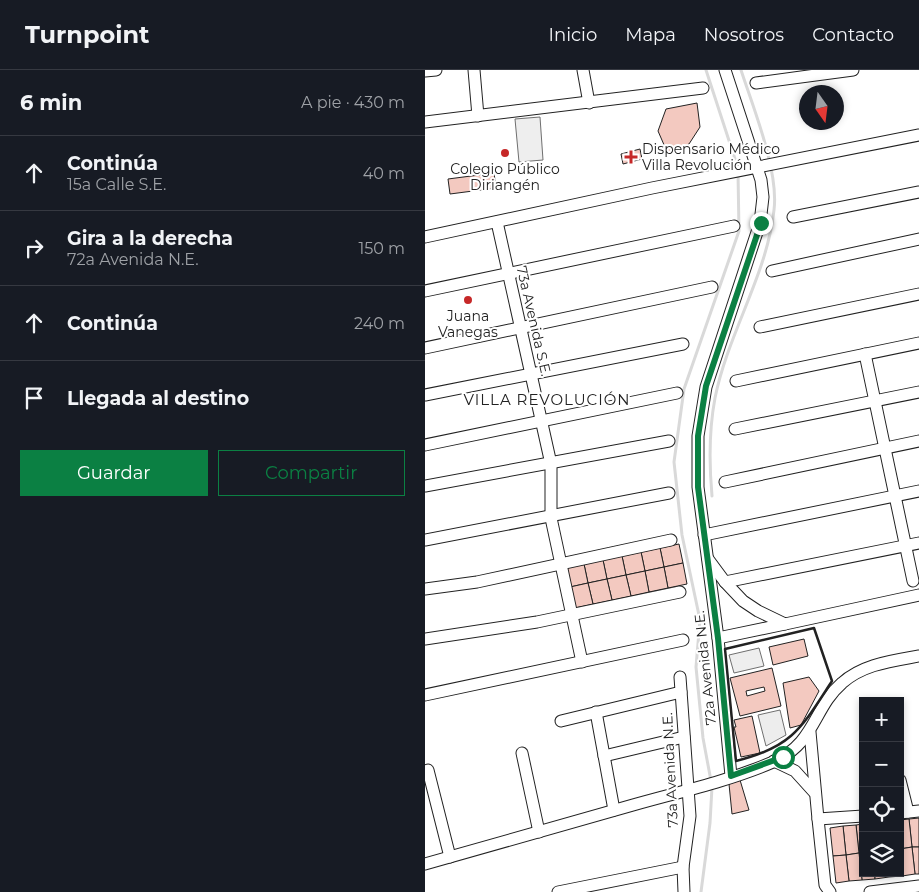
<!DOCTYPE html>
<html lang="es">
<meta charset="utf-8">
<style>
:root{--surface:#171b24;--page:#242831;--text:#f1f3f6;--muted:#9ea1a6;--line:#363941;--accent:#0b8043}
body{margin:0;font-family:Montserrat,sans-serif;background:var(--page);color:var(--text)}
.controls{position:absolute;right:15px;bottom:15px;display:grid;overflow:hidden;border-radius:0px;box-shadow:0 2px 8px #0003}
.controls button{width:45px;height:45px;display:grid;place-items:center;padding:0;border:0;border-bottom:1px solid var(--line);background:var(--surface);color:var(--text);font:25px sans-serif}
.compass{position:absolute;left:374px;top:15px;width:45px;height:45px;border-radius:50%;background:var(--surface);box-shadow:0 2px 8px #0003;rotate:166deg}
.stop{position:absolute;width:15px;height:15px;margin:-11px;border:4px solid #0b8043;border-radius:50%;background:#fff}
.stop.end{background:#0b8043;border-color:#fff;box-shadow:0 1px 5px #0008}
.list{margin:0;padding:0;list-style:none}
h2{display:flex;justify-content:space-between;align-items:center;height:65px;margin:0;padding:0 20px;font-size:21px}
h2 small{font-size:16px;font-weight:400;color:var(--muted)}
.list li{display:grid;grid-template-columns:32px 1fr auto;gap:15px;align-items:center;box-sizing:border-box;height:75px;padding:0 20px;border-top:1px solid var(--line)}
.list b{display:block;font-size:19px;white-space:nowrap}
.list p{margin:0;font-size:16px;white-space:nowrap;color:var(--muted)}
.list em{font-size:16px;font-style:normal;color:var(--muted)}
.actions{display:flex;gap:10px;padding:15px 20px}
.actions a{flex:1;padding:11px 0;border:1px solid var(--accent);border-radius:0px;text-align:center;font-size:18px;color:var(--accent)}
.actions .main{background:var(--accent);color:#fff}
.icon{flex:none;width:28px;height:28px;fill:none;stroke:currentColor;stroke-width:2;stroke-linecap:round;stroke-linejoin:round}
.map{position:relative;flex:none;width:494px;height:822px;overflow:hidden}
header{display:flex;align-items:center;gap:30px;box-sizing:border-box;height:70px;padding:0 25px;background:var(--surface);border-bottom:1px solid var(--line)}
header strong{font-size:24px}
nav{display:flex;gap:28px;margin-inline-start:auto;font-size:18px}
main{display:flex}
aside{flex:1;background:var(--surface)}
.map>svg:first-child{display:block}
.green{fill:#eee;stroke:#6f6f6f}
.parking{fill:#ededed;stroke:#6f6f6f}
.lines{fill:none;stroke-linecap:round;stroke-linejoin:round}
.stream{stroke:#d9d9d9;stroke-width:3}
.building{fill:#f3c9c0;stroke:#222;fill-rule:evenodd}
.minor-casing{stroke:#222;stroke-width:13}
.minor{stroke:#fff;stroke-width:11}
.wall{stroke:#222;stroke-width:2.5}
.route{stroke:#0b8043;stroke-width:6}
.poi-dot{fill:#c62828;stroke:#fff;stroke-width:2}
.labels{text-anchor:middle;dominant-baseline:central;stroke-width:4;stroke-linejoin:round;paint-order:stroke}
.poi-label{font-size:14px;fill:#222;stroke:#fff}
.street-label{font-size:14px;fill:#222;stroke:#fff}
.neighbourhood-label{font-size:15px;letter-spacing:1px;fill:#222;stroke:#fff}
</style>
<header>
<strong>Turnpoint</strong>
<nav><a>Inicio</a><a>Mapa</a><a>Nosotros</a><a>Contacto</a></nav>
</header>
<main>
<aside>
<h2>6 min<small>A pie · 430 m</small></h2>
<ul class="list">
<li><svg class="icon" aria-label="ahead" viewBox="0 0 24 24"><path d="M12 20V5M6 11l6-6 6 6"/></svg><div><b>Continúa</b><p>15a Calle S.E.</p></div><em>40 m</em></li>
<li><svg class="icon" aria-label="right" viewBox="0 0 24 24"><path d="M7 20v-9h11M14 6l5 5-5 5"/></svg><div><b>Gira a la derecha</b><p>72a Avenida N.E.</p></div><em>150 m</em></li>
<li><svg class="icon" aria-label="ahead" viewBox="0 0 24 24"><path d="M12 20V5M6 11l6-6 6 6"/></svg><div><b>Continúa</b></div><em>240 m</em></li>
<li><svg class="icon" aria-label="arrive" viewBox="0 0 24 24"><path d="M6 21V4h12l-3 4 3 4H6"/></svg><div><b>Llegada al destino</b></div></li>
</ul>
<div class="actions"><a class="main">Guardar</a><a>Compartir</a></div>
</aside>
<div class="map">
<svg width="494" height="822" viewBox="0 0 494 822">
<rect width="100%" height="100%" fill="#fff"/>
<g class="green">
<path d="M115,47l3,43 -24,2 -4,-43z"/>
<path d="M334,578l5,18 -30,7 -5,-18z"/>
</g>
<path class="parking" d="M355,640l6,25 -20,11 -8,-31z"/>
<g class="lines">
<g class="stream">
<path d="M281,0l29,89"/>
<path d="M287,426c-3,-33 -3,-66 3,-98 13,-65 52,-123 59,-188 5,-39 -21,-103 -33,-140"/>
<path d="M286,711l-8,-43 -7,-71 4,-47 -18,-85 -8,-73 10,-73 55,-158 -1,-58"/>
<path d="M276,822l9,-69 2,-36"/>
</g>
</g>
<g class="building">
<path d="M272,33l3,24 -11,17 -21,10 -10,-23 8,-22z"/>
<path d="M215,79l2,10 -19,5 -2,-10z"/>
<path d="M69,103l2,15 -46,6 -2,-15z"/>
<path d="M254,474l4,19 -19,4 -4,-19z"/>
<path d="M235,478l4,19 -19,4 -4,-19z"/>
<path d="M216,482l4,19 -19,4 -4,-19z"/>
<path d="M197,486l4,19 -19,4 -4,-19z"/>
<path d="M178,490l4,19 -19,4 -4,-19z"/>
<path d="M258,493l4,21 -19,4 -4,-21z"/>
<path d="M159,494l4,19 -18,4 -5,-19z"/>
<path d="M239,497l4,21 -19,4 -4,-21z"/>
<path d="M220,501l4,21 -18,4 -5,-21z"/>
<path d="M201,505l5,21 -19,4 -5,-21z"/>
<path d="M182,509l5,21 -19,4 -5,-21z"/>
<path d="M163,513l5,21 -19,4 -4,-21z"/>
<path d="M379,569l4,17 -35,9 -4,-18z"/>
<path d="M347,598l9,38 -41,10 -10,-38zM339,617l1,4 -18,5 -1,-5z"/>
<path d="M384,607l10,14 -18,34 -11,3 -7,-45z"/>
<path d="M327,646l8,37 -19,4 -7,-30h2l-2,-7z"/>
<path d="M315,710l9,30 -17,4 -3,-30z"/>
<path d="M494,748v29h-7l-3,-28z"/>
<path d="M484,749l3,28 -12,2v-29z"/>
<path d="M438,754v29h-4l-3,-28z"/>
<path d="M431,755l3,28 -13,2 -3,-29z"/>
<path d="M418,756l3,29 -13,1 -3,-28z"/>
<path d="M487,777h7v27h-4z"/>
<path d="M487,777l3,27 -13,2 -2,-27z"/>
<path d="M434,783h4v20h12v6l-13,1z"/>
<path d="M434,783l3,27 -13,1 -3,-26z"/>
<path d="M421,785l3,26 -13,2 -3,-27z"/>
<path d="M475,793l2,13 -13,1 -1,-4h12z"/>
<path d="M450,803h13l1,4 -14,2z"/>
</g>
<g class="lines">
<g class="minor-casing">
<g id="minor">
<path d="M49,0l4,46"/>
<path d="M158,0l6,33"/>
<path d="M300,0l36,110 2,17 -3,26 -54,164 -8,49v51l20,151 13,138"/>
<path d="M0,1l11,-1"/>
<path d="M331,13l97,-13"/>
<path d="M0,52l278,-34"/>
<path d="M368,147l126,-25"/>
<path d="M72,152l54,242v54l31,144"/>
<path d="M0,167l227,-49 267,-53"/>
<path d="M347,201l147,-32"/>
<path d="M0,221l309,-65"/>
<path d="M335,257l159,-33"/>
<path d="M0,278l287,-61"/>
<path d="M440,284l48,227"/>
<path d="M311,311l183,-38"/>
<path d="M0,325l258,-51"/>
<path d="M310,359l184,-37"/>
<path d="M0,375l252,-52"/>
<path d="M300,412l194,-41"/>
<path d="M0,416l244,-45"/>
<path d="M279,465l215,-44"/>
<path d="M0,470l244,-47"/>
<path d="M283,489l17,23 18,19 15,10 27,13 134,-29"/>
<path d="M300,512l194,-39"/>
<path d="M0,519l52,-7 194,-42"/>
<path d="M293,568l67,-14"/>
<path d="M0,569l112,-17 143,-30"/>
<path d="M255,607l10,139 -7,51 1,25"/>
<path d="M0,625l258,-55"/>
<path d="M171,642l18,98"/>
<path d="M136,651l120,-29"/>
<path d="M385,662l8,87 45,-3"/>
<path d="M97,683l17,79"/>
<path d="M179,686l80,-19"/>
<path d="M349,691l21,10 19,21"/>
<path d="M3,700l22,87"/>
<path d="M475,710l8,32"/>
<path d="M475,743l19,-2"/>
<path d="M393,749l7,66 5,7"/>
<path d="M0,794c69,-19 138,-39 208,-59 46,-13 96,-24 140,-43 43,-19 40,-54 69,-79 21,-19 50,-22 77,-27"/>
<path d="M133,822l125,-25"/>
<path d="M445,822l49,-6"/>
</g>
</g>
<use href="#minor" class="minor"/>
<path class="wall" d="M389,558l18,53c-30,46 -39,66 -96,80l-11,-112z"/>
</g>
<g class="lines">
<path class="route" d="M336,153l-55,163 -8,50v51l20,151 13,138 52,-19"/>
</g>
<g class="poi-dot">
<circle cx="80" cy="83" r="5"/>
<path d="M203.5 79.5h5v5h5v5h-5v5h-5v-5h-5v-5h5z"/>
<circle cx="43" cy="230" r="5"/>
</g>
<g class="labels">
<g class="poi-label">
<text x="217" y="79" text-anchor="start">Dispensario Médico<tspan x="217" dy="16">Villa Revolución</tspan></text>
<text x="80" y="99">Colegio Público<tspan x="80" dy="16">Diriangén</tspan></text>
<text x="43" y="246">Juana<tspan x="43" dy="16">Vanegas</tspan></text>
</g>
<g class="street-label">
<text transform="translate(109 251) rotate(77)">73a Avenida S.E.</text>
<text transform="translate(280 598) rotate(-96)">72a Avenida N.E.</text>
<text transform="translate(245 700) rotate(-93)">73a Avenida N.E.</text>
</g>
<g class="neighbourhood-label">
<text x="122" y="329">VILLA REVOLUCIÓN</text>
</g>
</g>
</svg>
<div class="controls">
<button>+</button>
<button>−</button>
<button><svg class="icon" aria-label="locate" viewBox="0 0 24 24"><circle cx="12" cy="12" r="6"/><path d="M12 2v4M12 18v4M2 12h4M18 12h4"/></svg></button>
<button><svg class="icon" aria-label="layers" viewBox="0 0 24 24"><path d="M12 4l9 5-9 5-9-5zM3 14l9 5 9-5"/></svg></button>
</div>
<svg class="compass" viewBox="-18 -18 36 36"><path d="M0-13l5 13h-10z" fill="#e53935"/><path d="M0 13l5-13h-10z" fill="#9ea1a6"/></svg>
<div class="stop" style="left:358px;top:687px"></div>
<div class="stop end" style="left:336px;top:153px"></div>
</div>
</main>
